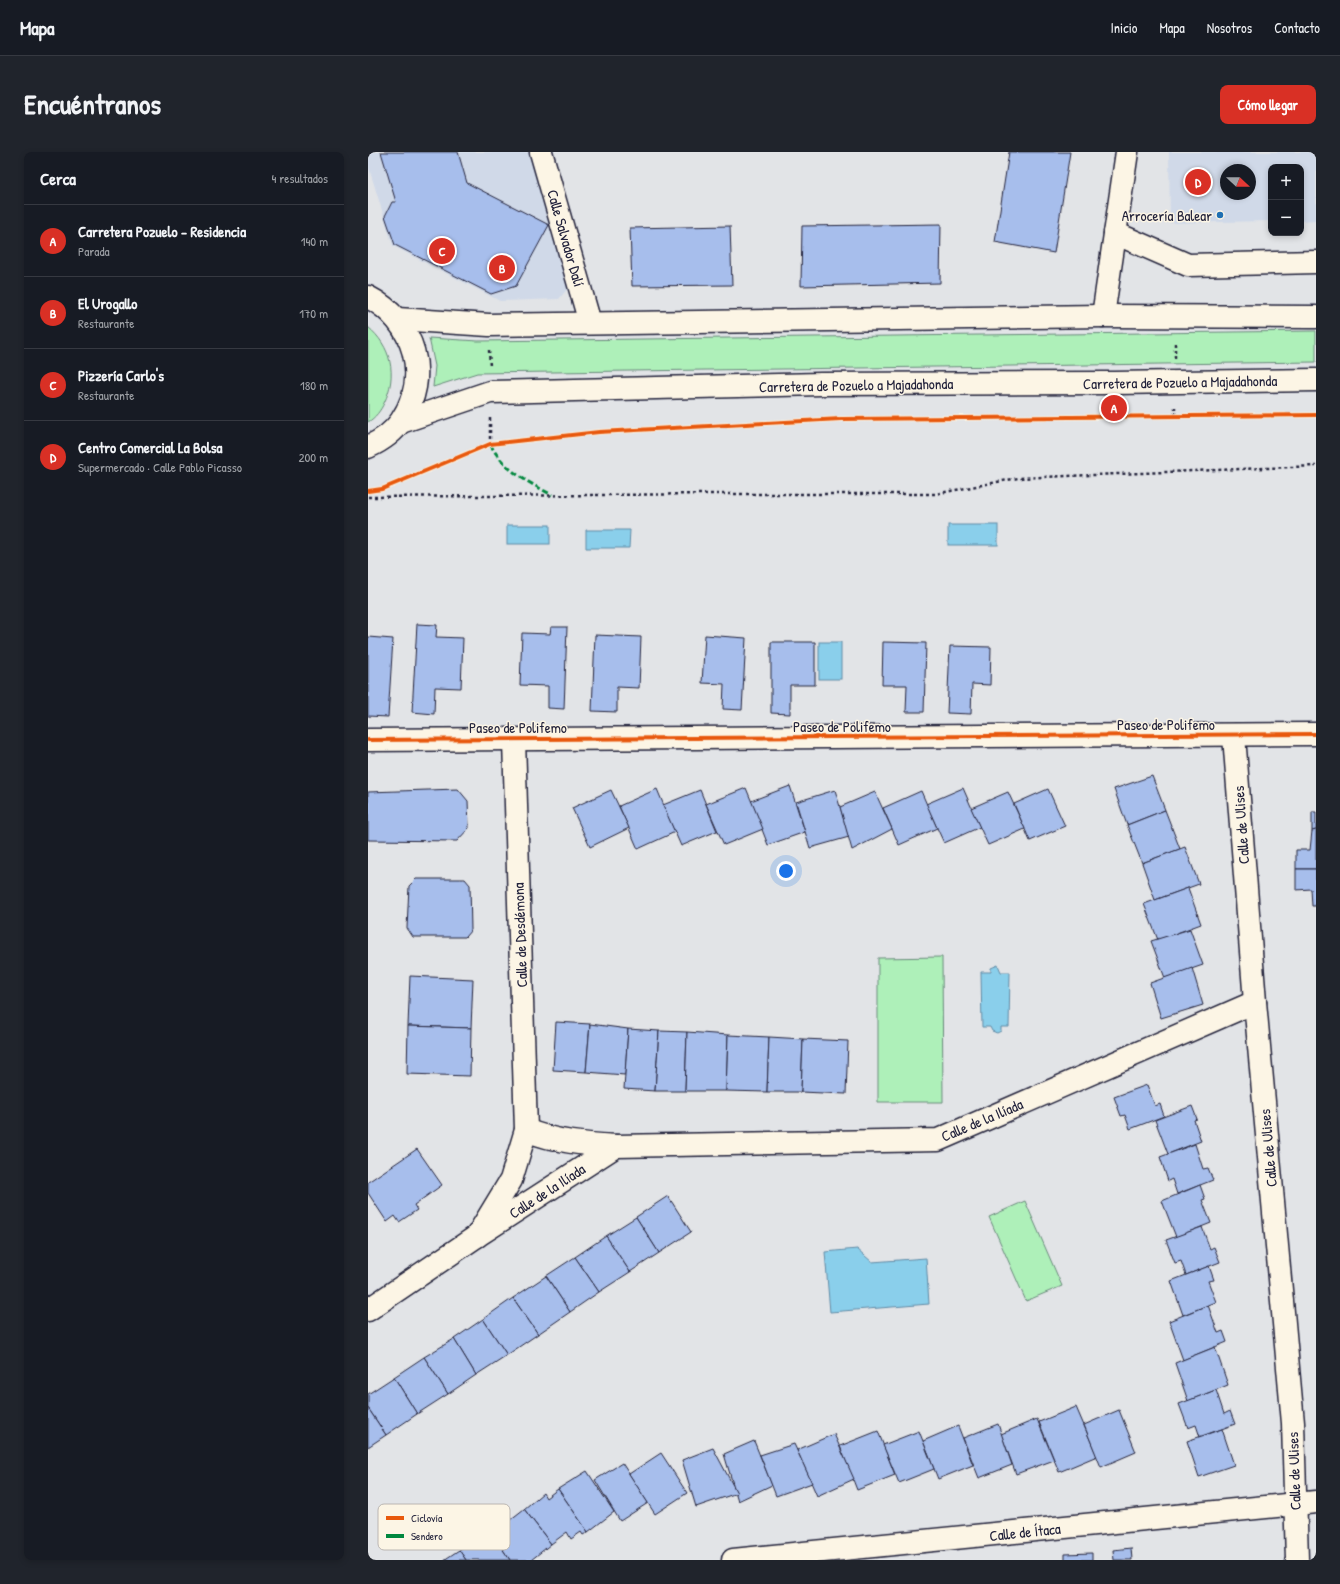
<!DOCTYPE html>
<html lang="es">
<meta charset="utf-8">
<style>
:root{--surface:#171b24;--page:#20242c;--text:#f1f3f6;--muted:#9ea1a6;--line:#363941;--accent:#d93025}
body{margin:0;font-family:"Patrick Hand",sans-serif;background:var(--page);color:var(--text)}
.controls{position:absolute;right:12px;top:12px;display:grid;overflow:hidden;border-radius:8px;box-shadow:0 2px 6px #0003}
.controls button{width:36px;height:36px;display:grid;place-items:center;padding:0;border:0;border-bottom:1px solid var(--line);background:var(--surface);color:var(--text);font:20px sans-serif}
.compass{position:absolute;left:852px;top:12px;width:36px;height:36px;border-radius:50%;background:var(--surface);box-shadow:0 2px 6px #0003;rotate:112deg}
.you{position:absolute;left:418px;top:719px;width:14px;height:14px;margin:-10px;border:3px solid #fff;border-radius:50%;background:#1a73e8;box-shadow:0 0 0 6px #1a73e833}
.badge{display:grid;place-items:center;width:26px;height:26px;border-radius:50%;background:var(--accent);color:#fff;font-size:13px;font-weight:700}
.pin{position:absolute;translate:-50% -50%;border:2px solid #fff;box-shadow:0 1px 4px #0006}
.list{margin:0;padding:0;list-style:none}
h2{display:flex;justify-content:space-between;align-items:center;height:52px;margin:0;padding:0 16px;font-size:17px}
h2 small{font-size:13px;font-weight:400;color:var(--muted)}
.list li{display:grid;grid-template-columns:26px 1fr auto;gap:12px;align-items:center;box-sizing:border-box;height:72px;padding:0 16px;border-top:1px solid var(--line)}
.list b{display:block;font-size:15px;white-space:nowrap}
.list p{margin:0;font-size:13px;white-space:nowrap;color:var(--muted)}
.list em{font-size:13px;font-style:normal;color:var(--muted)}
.map{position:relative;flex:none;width:948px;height:1408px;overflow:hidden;border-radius:8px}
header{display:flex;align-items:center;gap:24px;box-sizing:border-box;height:56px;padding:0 20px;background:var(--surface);border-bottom:1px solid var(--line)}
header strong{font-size:19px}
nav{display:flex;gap:22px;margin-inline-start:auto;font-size:14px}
.intro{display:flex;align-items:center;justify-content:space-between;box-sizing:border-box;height:96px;padding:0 24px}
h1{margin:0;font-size:28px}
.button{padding:10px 18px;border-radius:8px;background:var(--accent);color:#fff;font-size:14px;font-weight:700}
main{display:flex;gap:24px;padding:0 24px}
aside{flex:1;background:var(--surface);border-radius:8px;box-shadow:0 2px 6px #0003}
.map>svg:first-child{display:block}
.built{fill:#d0d9e8;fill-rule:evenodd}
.green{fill:#aef0b9;stroke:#68897a}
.water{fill:#8acfeb;stroke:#608aa5}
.building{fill:#a7beec;stroke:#22223b}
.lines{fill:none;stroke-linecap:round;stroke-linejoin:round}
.minor-casing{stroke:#22223b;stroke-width:25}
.path{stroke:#22223b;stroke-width:2.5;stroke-dasharray:3 3;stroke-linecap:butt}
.minor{stroke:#fcf5e5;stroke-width:22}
.quiet{stroke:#00873e;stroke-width:3;stroke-dasharray:6 3;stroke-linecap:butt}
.cycleway-casing{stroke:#fcf5e5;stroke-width:6}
.cycleway{stroke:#e8590c;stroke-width:4}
.poi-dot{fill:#1f6fb2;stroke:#fcf5e5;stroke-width:1.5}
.labels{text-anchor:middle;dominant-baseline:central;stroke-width:3;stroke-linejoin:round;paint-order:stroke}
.poi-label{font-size:15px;fill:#22223b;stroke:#fcf5e5;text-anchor:end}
.street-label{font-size:15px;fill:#22223b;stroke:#fcf5e5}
.key{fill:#fcf5e5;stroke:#bbb6b2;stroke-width:1}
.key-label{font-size:11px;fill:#22223b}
</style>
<header>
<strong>Mapa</strong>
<nav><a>Inicio</a><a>Mapa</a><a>Nosotros</a><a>Contacto</a></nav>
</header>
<div class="intro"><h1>Encuéntranos</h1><a class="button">Cómo llegar</a></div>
<main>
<aside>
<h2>Cerca<small>4 resultados</small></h2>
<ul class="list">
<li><span class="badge">A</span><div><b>Carretera Pozuelo - Residencia</b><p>Parada</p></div><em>140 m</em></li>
<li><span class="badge">B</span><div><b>El Urogallo</b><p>Restaurante</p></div><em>170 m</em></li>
<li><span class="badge">C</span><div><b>Pizzería Carlo's</b><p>Restaurante</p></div><em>180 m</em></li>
<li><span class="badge">D</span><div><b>Centro Comercial La Bolsa</b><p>Supermercado · Calle Pablo Picasso</p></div><em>200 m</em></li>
</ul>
</aside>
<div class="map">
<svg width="948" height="1408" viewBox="0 0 948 1408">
<rect width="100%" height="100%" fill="#e2e4e7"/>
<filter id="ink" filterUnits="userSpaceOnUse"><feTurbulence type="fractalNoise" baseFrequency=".025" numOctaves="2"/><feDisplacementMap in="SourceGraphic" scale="8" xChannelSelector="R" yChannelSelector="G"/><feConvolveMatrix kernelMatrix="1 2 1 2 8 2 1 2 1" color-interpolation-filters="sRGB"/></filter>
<g filter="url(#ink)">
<g class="built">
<path d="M0,0h162l39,135 -10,12 -59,2 -107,-55 -25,-81z"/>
<path d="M801,0h147v68l-15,1v-54h-30v54l-101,2zM858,18h24v24h-24z"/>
</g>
<g class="green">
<path d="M0,175c23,19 30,48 16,76 -3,7 -9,15 -16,19z"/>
<path d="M948,179v31l-839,11 -44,14 2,-21 -6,-28 49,3z"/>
<path d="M574,805l1,145h-65v-144z"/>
<path d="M657,1049l37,85 -36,15 -37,-84z"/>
</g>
<g class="water">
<rect x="139" y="373" width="43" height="19"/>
<rect x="580" y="373" width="50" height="20"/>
<path d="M218,378h44l-1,18h-43z"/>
<rect x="451" y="490" width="22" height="37"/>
<path d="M630,813l3,7h9l-1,55h-8v4l-4,2 -5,-2 -2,-4h-8l-1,-55h10v-4z"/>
<path d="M489,1097l15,13 54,-4 3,46 -99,8 -5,-60z"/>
</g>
<g class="building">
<path d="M13,0h77l9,31 82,42 -33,61 -25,8 -96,-49 -10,-29 7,-14h4z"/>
<path d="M641,0h61l-16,101 -59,-11z"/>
<path d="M573,72l-1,59 -139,3 1,-60z"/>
<path d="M362,74l2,59 -100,1 -2,-58z"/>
<path d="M49,472l20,1 -1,12 27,1 -2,50 -26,-1 -1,27 -22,-2z"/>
<path d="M183,475h16l-3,82 -16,-1v-22l-28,-1 2,-52 28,1z"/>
<path d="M227,483l46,2 -2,51 -22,-1v25l-25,-1z"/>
<path d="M337,483l41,3 -4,72 -19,-1 1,-25 -22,-1z"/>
<path d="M0,485l25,2 -5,78 -20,-1z"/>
<path d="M403,490h44v43h-25v29l-19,-1z"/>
<path d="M515,490l43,1 -2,69h-18l1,-27h-25z"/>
<path d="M582,494l41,1 -1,38 -18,-1 -1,30 -24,-1z"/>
<path d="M784,624l13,34 -38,15 -13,-36z"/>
<path d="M422,634l15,46 -37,13 -17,-44z"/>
<path d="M378,636l17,41 -39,16 -18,-41z"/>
<path d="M595,636l17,39 -36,16 -18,-39z"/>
<path d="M90,637l10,12 1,27 -12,13 -89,-1v-48z"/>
<path d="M289,637l18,43 -37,17 -19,-43z"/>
<path d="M680,637l17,37 -35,15 -16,-37z"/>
<path d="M243,638l18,38 -39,19 -18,-39z"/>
<path d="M332,638l17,41 -36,15 -18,-41z"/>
<path d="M467,638l14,47 -39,11 -14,-46z"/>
<path d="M553,639l16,37 -38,17 -16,-37z"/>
<path d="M507,640l17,37 -40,21 -12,-43z"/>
<path d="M640,640l17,37 -37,16 -17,-37z"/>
<path d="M797,658l15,39 -38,14 -15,-38z"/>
<path d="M944,660h4v18l-4,1z"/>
<path d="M948,678v39h-20v-19h14l2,-19z"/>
<path d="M817,695l14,37 -44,16 -13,-37z"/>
<path d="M928,717h20v37h-4l-1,-17 -15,1z"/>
<path d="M48,727h49l5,6 1,45 -6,7h-52l-6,-9 2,-42z"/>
<path d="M820,736l13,36 -43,16 -14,-36z"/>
<path d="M822,777l13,36 -38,13 -14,-37z"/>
<path d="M824,816l11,37 -42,13 -11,-35z"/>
<path d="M42,824l63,3 -2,49 -63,-2z"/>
<path d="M188,870l34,2 -4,48 -33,-2z"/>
<path d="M222,872l38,5 -3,46 -39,-3z"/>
<path d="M40,874l63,2 -1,48 -63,-2z"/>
<path d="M260,877l31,2 -4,60 -31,-2z"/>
<path d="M291,879l28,1 -2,59h-30z"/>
<path d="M319,880l41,3 -2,56h-41z"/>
<path d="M360,883l41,2 -2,55 -41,-1z"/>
<path d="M401,885l34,2 -2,53h-34z"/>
<path d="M435,887l45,2 -2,53 -45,-2z"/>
<path d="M779,933l8,21 5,-2 4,12 -34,13 -5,-14 -4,1 -7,-19z"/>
<path d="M824,954l5,13 -3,1 7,21 -33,13 -13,-34z"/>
<path d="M827,992l8,25 5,-1 5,12 -36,14 -5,-15 -4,2 -8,-24z"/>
<path d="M49,997l25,36 -28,20 3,5 -18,12 -4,-6 -8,6 -19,-29v-11z"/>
<path d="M832,1033l5,14 -3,1 9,23 -35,14 -14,-36z"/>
<path d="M300,1044l23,36 -32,21 -23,-36z"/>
<path d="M268,1065l23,36 -29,19 -24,-36z"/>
<path d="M834,1075l8,22 4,-2 6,15 -34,13 -5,-14 -6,2 -9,-23z"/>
<path d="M238,1084l24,36 -31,20 -24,-35z"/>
<path d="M207,1105l24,35 -29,20 -24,-36z"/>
<path d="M841,1114l5,14 -6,1 8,21 -33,13 -12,-34z"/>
<path d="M178,1124l24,36 -32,22 -25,-36z"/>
<path d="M145,1146l25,36 -31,21 -24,-36z"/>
<path d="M840,1153l10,28 5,-2 4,11 -44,18 -14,-39z"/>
<path d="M115,1167l24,36 -31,20 -22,-36z"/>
<path d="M86,1187l22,36 -28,19 -24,-37z"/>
<path d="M847,1195l13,38 -40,16 -13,-38z"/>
<path d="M56,1205l24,37 -31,20 -23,-37z"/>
<path d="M26,1225l23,37 -31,21 -18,-27v-14z"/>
<path d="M848,1238l8,24 6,-3 5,13 -35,13 -4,-12 -8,3 -9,-24z"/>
<path d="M708,1255l21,49 -38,16 -20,-50z"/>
<path d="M0,1256l18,27 -18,12z"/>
<path d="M751,1258l17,42 -35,15 -17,-42z"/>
<path d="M669,1267l17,41 -38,14 -15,-40z"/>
<path d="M630,1272l14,41 -33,13 -16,-40z"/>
<path d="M590,1274l15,39 -35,14 -15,-38z"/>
<path d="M854,1277l12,36 -35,12 -12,-36z"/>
<path d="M510,1279l17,44 -38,15 -17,-44z"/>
<path d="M551,1279l15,38 -35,14 -16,-38z"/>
<path d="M466,1282l20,45 -37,17 -20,-46z"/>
<path d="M386,1289l18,44 -34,16 -14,-47z"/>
<path d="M426,1292l18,39 -36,13 -16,-41z"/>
<path d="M345,1296l24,45 -41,14 -14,-47z"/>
<path d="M293,1301l26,40 -32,21 -26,-40z"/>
<path d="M254,1311l26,40 -28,18 -25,-41z"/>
<path d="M219,1319l27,41 -26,20 -30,-43z"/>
<path d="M190,1337l30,43 -5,3 -2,-3 -10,7 -4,-7 -16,12 -27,-35 19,-16 3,5z"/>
<path d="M156,1357l27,35 -20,16h-21l-18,-26z"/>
<path d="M114,1382l3,5 7,-5 18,26h-44l-7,-10z"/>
<path d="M763,1396l1,12h-18l-1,-10z"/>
<path d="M91,1398l7,10h-22z"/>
<path d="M724,1401v7h-27v-6z"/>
</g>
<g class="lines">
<g class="minor-casing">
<g id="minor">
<path d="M173,0l49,171"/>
<path d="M747,81l73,32 128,-3"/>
<path d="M0,145c47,24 63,80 33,124 -8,12 -20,20 -33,26"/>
<path d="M735,164l24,-164"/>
<path d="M29,167l92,6 614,-9 213,1"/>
<path d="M33,270l89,-30 331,-8 294,-1 201,-3"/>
<path d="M866,584l21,266 38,421 4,137"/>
<path d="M0,588l948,-6"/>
<path d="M158,978c29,12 59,14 90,16l322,-6 317,-138"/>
<path d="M109,1084l34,-56 15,-50 -12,-390"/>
<path d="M0,1158l109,-74 139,-90"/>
<path d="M365,1408l583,-58"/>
</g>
</g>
<g class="path">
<path d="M121,198l1,17"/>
<path d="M807,206v-17"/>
<path d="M807,263v-8"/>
<path d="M122,266v26"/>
<path d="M0,345l344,-3h223l83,-16 298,-12"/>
</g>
<use href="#minor" class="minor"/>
<path class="quiet" d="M122,292c16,28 35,36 62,51"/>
<g class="cycleway-casing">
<g id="cycleway">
<path d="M0,339l14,-2 108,-45 109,-12 242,-13 475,-4"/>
<path d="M0,588l948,-6"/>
</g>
</g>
<use href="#cycleway" class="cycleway"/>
</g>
</g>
<circle class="poi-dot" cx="852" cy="63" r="4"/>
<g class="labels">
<g class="poi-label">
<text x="844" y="63">Arrocería Balear</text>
</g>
<g class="street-label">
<text transform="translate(198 86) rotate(74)">Calle Salvador Dalí</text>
<text transform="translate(812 230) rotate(-1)">Carretera de Pozuelo a Majadahonda</text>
<text transform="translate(488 233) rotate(-1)">Carretera de Pozuelo a Majadahonda</text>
<text x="798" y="572">Paseo de Polifemo</text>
<text x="474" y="574">Paseo de Polifemo</text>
<text x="150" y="575">Paseo de Polifemo</text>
<text transform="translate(873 673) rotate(-94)">Calle de Ulises</text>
<text transform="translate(152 783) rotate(-92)">Calle de Desdémona</text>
<text transform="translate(614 968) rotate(-23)">Calle de la Ilíada</text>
<text transform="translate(900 996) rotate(-95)">Calle de Ulises</text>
<text transform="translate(179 1039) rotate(-33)">Calle de la Ilíada</text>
<text transform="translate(926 1319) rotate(-92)">Calle de Ulises</text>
<text transform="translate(657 1380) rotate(-6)">Calle de Ítaca</text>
</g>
</g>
<rect x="10" y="1352" width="132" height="46" rx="6" class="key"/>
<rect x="18" y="1364" width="18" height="4" fill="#e8590c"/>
<rect x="18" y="1382" width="18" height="4" fill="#00873e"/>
<g class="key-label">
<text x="43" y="1370">Ciclovía</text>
<text x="43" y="1388">Sendero</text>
</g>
</svg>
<div class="controls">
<button>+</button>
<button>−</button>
</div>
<svg class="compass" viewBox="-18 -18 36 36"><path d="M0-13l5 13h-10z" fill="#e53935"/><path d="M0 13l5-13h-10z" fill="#9ea1a6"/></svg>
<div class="you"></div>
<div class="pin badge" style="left:746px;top:256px">A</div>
<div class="pin badge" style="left:134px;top:116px">B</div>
<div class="pin badge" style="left:74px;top:99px">C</div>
<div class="pin badge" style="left:830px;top:30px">D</div>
</div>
</main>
